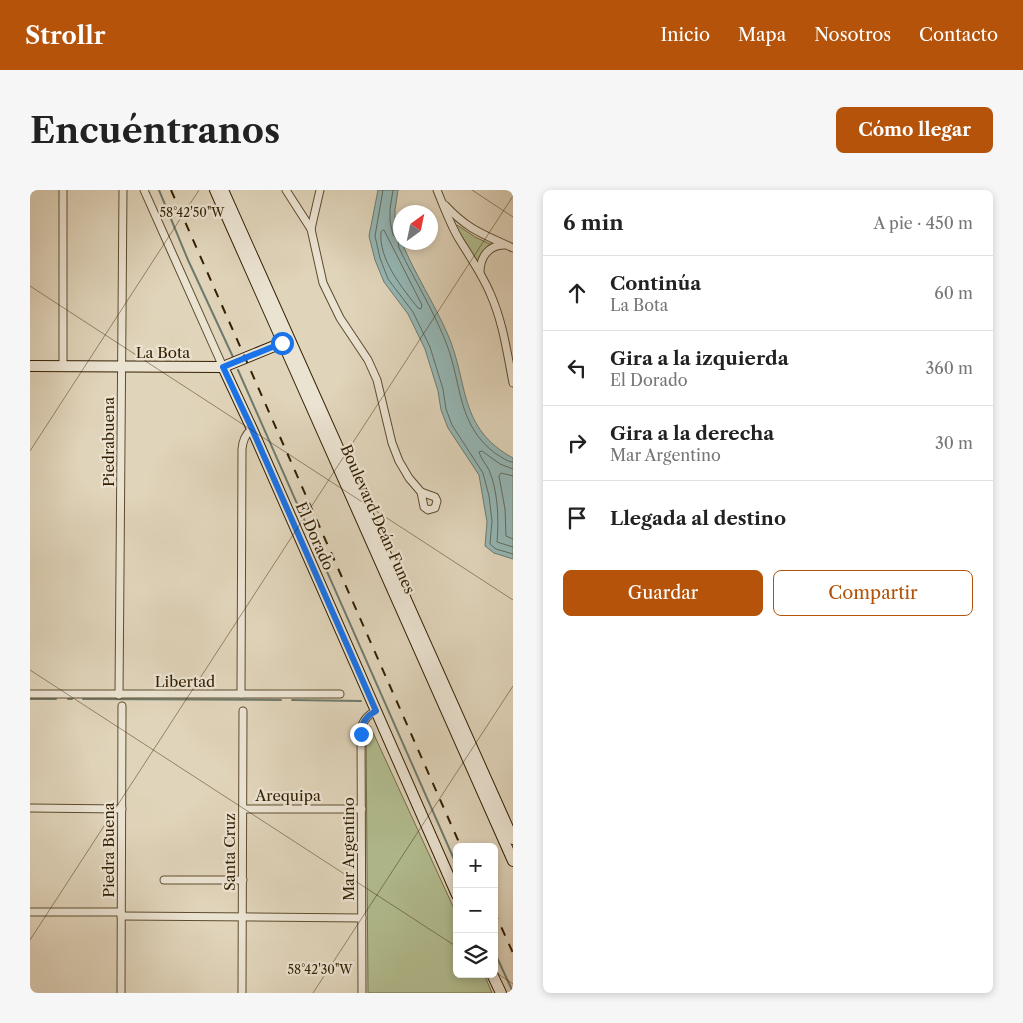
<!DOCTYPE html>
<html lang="es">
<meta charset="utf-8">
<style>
:root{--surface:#fff;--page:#f6f6f6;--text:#222;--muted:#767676;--line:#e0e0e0;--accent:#b45309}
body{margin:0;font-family:"Libre Caslon Text",serif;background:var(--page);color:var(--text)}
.controls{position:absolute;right:15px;bottom:15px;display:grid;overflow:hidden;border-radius:8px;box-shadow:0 2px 8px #0003}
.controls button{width:45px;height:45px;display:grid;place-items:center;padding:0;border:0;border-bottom:1px solid var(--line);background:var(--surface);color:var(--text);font:25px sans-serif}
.compass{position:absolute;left:363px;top:15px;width:45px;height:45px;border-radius:50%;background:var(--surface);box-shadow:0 2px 8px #0003;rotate:33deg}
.stop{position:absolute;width:15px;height:15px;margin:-11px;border:4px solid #1a73e8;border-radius:50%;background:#fff}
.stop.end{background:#1a73e8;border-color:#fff;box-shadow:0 1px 5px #0008}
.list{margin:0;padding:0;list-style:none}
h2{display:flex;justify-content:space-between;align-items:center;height:65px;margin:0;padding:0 20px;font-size:21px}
h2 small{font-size:16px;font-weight:400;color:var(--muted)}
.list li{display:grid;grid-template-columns:32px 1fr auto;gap:15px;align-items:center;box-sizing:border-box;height:75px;padding:0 20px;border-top:1px solid var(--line)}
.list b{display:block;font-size:19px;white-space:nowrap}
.list p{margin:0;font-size:16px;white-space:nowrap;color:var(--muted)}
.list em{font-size:16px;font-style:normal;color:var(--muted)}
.actions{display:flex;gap:10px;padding:15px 20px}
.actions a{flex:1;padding:11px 0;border:1px solid var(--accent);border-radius:8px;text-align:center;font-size:18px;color:var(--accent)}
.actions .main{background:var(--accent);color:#fff}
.icon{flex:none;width:28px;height:28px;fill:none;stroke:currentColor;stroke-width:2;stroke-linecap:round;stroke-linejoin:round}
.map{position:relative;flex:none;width:483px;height:803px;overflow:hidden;border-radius:8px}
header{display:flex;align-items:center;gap:30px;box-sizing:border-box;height:70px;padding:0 25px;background:var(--accent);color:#fff}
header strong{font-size:24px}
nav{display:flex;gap:28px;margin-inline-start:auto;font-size:18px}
.intro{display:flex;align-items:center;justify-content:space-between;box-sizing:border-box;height:120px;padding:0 30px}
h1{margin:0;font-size:35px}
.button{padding:12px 22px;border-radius:8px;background:var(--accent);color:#fff;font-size:18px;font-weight:700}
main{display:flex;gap:30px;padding:0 30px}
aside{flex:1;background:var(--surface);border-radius:8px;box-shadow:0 2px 8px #0003}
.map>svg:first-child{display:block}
.green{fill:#b2bd90;stroke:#726e48}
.water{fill:#95b7b6;stroke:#6e7a6d}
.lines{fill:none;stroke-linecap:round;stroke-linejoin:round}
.shore{stroke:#646b5b;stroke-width:1}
.stream{stroke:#6e7a6d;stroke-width:2}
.street-casing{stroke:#5e4c2e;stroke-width:9}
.secondary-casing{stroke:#331f00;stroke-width:12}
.street{stroke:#ebe3d2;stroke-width:7}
.secondary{stroke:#ebe3d2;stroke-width:10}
.rail{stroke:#331f00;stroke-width:2;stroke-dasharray:9 9;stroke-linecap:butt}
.route{stroke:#1a73e8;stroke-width:6}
.ticks{fill:none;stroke:#331f00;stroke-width:1;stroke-opacity:0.45}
.labels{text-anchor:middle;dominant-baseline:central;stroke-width:4.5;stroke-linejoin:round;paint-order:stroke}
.street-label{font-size:15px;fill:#331f00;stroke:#ebe3d2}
.ticks-label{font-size:12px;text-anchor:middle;fill:#331f00;stroke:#ebe3d2;stroke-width:4.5;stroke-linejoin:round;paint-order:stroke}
</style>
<header>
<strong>Strollr</strong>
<nav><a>Inicio</a><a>Mapa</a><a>Nosotros</a><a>Contacto</a></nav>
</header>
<div class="intro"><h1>Encuéntranos</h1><a class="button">Cómo llegar</a></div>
<main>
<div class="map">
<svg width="483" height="803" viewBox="0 0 483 803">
<rect width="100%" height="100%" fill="#e0d4ba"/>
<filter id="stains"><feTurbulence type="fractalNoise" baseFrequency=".004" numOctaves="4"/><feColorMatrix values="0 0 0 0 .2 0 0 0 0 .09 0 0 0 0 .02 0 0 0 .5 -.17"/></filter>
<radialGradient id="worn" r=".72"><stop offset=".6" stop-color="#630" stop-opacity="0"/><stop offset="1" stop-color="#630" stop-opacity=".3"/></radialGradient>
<g class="green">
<path d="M427,35l18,12 17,8 -12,16h-3l-21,-34z"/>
<path d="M340,536l87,189v59h27l8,19h-124l-2,-264z"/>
</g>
<path class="water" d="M348,0h20l-3,20v10l5,22 2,1c13,31 32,60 46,92 21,49 10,93 65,123v101l-19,-6 -9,-7 2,-24 -8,-47 -31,-47 -7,-18 -3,-19 -13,-42 -17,-35 -24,-32 -9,-22 -6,-24z"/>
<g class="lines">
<g class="shore">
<path d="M353,0l-8,46 5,22 8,21 25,33 17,35 13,42 3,20 6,16 31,48 6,23 3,25 -2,23 6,5 17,5"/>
<path d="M363,0l-3,19v12l3,14 5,5 1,8c16,33 35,63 48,97 15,40 10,80 49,109 6,3 11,8 17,8"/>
<path d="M354,40l38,75 -1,4 -3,-1c-15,-19 -40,-49 -37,-76z"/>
<path d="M483,279l-13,-5 -18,-13 -3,1c2,7 7,12 10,18 9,21 10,49 8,72l16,5"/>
<path d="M483,286l-12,-3 -2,3 6,33 1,27 7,3"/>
</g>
<g class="stream">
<path d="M129,0l29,70 45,97"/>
<path d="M208,180l219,496"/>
<path d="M0,509h26"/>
<path d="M38,509h4"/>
<path d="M53,509l198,1"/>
<path d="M262,510l69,1"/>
<path d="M464,761l19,41"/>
</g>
<g class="street-casing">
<g id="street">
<path d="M33,0v177"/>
<path d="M114,0l79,177"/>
<path d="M256,0l25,39"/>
<path d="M290,0l-9,39 12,54 17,35 28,42 9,20 15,63 7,18 10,17 12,14"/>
<path d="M407,0c7,17 13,34 22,49 11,18 23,35 31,54 13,29 17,59 23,90"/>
<path d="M415,15c23,25 38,29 68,43"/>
<path d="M450,82c0,-14 8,-27 24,-27"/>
<path d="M391,302l14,5 2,4 -2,7 -7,2 -4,-3z"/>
<path d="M0,504h310"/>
<path d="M211,504l1,-245c1,-9 3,-14 10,-20"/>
<path d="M89,505l4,-505"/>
<path d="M0,618l92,1"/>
<path d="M213,619h119"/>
<path d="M134,690h79"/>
<path d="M0,722h91"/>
<path d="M91,726l241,2"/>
<path d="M91,803l1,-287"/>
<path d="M212,803l1,-282"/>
<path d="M332,803l-1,-265c3,-9 7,-13 15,-17"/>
</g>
</g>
<g class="secondary-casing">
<g id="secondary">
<path d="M185,0l298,671"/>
<path d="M193,0l290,649"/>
<path d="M0,176l193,1 66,-27"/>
<path d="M193,177l29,62 205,466"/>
<path d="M462,784l9,19"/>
</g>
</g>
<use href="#street" class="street"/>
<use href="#secondary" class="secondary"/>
<g class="rail">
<path d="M141,0l290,657"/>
<path d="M464,721l19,42"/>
</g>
</g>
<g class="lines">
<path class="route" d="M252,153l-59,24 29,62 124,282c-10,5 -15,12 -15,23"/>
</g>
<path class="ticks" d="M442,0l41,27M0,96l483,314M0,261l169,-261M0,480l427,277M0,750l483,-744M464,781l19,13M283,803l200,-307"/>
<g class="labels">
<g class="street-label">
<text x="133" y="162">La Bota</text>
<text transform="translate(78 252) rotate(-90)">Piedrabuena</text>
<text transform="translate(348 329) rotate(66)">Boulevard Deán Funes</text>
<text transform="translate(285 346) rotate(66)">El Dorado</text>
<text x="155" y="491">Libertad</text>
<text x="258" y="605">Arequipa</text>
<text transform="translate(318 659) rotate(-90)">Mar Argentino</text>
<text transform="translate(78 660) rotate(-90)">Piedra Buena</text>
<text transform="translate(199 662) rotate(-90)">Santa Cruz</text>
</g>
</g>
<g class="ticks-label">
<text x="162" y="27">58°42'50"W</text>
<text x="290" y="784">58°42'30"W</text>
</g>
<rect width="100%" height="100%" filter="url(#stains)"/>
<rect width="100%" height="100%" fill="url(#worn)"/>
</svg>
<div class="controls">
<button>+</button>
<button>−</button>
<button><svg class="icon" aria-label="layers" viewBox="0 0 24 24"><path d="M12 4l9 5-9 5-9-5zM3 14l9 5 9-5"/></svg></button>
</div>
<svg class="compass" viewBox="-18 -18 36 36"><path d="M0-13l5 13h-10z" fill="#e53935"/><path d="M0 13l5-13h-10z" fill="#767676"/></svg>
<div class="stop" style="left:252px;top:153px"></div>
<div class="stop end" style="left:331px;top:544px"></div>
</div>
<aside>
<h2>6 min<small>A pie · 450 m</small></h2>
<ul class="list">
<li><svg class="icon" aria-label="ahead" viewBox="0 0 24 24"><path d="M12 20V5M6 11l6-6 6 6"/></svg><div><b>Continúa</b><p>La Bota</p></div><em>60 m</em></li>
<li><svg class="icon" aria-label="left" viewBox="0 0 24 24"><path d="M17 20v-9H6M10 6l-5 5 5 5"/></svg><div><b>Gira a la izquierda</b><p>El Dorado</p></div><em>360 m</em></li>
<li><svg class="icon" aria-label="right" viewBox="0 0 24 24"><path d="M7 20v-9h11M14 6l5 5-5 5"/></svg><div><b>Gira a la derecha</b><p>Mar Argentino</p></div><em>30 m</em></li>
<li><svg class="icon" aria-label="arrive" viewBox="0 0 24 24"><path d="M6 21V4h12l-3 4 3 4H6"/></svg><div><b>Llegada al destino</b></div></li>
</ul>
<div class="actions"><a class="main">Guardar</a><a>Compartir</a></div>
</aside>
</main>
